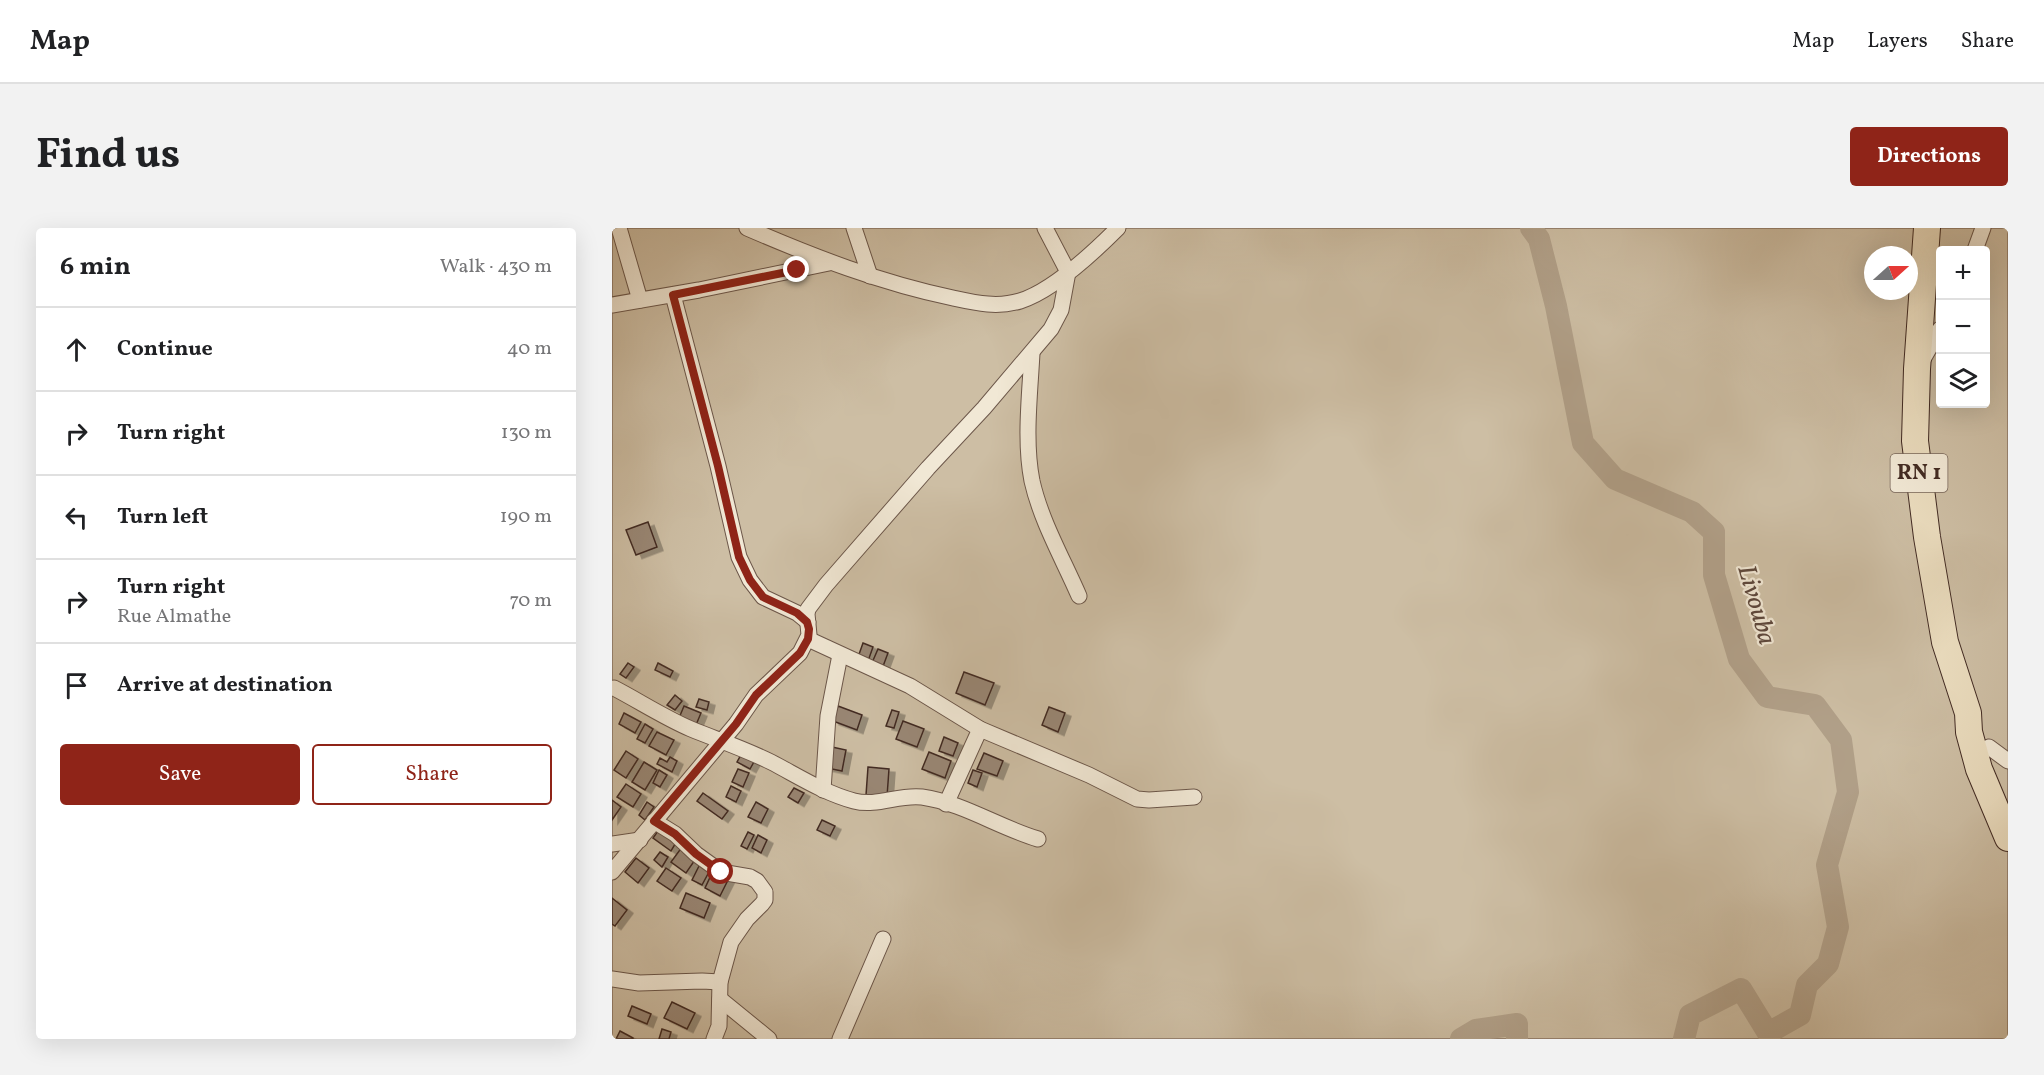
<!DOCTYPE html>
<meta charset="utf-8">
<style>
:root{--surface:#fff;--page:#f2f2f2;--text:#202124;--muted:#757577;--line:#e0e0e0;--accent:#8f2418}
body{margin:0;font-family:Vollkorn,serif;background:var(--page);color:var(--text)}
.controls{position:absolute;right:18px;top:18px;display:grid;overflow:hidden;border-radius:6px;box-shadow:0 6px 24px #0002}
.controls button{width:54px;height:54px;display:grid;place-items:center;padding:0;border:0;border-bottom:2px solid var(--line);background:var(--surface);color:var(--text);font:30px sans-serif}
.compass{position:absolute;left:1252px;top:18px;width:54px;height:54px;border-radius:50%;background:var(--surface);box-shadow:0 6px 24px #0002;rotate:69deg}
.stop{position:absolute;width:18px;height:18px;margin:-14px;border:4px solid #8f2418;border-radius:50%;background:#fff}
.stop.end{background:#8f2418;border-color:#fff;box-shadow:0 2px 6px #0008}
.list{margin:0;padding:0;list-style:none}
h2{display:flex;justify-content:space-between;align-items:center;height:78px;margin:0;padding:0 24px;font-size:26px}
h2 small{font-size:20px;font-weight:400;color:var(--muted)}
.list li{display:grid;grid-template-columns:39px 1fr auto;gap:18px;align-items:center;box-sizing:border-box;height:84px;padding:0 24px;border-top:2px solid var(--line)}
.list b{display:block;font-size:22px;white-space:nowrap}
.list p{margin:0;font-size:20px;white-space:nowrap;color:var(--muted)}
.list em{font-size:20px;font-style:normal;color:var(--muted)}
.actions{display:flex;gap:12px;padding:18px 24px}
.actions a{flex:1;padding:14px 0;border:2px solid var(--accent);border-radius:6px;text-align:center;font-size:21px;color:var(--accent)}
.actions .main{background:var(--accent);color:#fff}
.icon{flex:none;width:33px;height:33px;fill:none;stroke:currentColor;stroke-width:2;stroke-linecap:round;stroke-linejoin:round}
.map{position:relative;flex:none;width:1396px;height:811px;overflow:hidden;border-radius:6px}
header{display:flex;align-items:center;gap:36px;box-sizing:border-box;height:84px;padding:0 30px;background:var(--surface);border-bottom:2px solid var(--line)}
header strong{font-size:28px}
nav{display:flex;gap:33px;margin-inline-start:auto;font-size:21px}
.intro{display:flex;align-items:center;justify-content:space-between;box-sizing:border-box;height:144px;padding:0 36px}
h1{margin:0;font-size:42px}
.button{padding:15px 27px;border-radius:6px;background:var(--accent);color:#fff;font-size:21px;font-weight:700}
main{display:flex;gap:36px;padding:0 36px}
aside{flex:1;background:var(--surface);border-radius:6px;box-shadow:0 6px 24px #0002}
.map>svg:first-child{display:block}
.green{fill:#cdbea4;stroke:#887464;stroke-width:1.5;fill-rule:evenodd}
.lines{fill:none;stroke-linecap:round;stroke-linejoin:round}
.river{stroke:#b1a089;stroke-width:22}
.building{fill:#998774;stroke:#422b23;stroke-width:1.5;filter:url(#shadow)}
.minor-casing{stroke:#6c574a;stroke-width:17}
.trunk-casing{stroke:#422b23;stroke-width:28}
.minor{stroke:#f1e8d5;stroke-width:15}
.trunk{stroke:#eadcbe;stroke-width:26}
.route{stroke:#8f2418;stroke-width:8}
.labels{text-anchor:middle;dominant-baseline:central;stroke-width:4.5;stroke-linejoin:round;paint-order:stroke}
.shield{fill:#f1e8d5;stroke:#766458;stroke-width:1.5}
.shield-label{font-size:22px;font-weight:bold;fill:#422b23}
.water-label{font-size:26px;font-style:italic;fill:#5e483c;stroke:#f1e8d5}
</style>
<header>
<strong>Map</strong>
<nav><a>Map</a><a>Layers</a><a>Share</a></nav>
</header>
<div class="intro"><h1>Find us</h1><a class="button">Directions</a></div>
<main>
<aside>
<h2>6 min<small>Walk · 430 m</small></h2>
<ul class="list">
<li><svg class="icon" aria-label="ahead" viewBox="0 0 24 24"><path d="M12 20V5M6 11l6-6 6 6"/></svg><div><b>Continue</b></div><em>40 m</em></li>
<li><svg class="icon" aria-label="right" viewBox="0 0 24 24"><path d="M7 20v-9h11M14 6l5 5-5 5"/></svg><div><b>Turn right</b></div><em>130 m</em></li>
<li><svg class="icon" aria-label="left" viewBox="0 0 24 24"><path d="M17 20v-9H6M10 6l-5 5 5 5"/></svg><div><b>Turn left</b></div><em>190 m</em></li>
<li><svg class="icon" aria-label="right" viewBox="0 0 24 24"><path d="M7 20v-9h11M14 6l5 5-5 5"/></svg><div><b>Turn right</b><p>Rue Almathe</p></div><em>70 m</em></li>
<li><svg class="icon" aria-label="arrive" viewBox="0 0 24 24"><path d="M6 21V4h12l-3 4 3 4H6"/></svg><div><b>Arrive at destination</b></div></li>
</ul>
<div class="actions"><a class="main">Save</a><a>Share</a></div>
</aside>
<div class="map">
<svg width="1396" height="811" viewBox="0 0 1396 811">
<defs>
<filter id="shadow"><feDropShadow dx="6" dy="3.5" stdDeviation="0" flood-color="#0004"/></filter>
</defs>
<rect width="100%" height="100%" fill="#eadcbe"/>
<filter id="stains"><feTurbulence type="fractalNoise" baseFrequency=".00333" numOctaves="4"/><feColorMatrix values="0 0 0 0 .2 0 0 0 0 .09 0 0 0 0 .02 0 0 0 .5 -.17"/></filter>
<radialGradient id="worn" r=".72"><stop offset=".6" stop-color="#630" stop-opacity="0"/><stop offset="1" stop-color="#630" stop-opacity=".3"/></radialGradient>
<path class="green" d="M0,0h1396v811h-1396zM1328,22h46v154h-46zM1261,27h36v36h-36z"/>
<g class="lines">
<g class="river">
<path d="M919,0l8,11 17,67 27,137 32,36 77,33 22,20v43l25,84 28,38 48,8 26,35 7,52 -21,73 11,62 -10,37 -21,21 -7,30 -32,18 -27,-44 -51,26 -6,24"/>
<path d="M849,811l15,-9 41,-6v15"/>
</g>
</g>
<g class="building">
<path d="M36,294l9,25 -21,8 -10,-25z"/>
<path d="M251,415l10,4 -6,17 -10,-4z"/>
<path d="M266,421l10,4 -6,16 -11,-4z"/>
<path d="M16,435l6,4 -8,11 -6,-4z"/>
<path d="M46,435l15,8 -3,6 -15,-7z"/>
<path d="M352,444l30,11 -9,22 -29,-12z"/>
<path d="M63,467l7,6 -7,9 -8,-5z"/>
<path d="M87,471l10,3 -2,8 -11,-3z"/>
<path d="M72,478l17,7 -5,12 -17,-7z"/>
<path d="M226,478l24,9 -5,15 -24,-9z"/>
<path d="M437,479l16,6 -7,19 -16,-7z"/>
<path d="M280,482l7,2 -5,16 -8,-2z"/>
<path d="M12,485l17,9 -6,11 -16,-9z"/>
<path d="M291,493l21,8 -7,18 -21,-8z"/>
<path d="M33,496l8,5 -8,14 -8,-4z"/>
<path d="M45,504l17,8 -8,15 -17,-9z"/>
<path d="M332,509l14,6 -5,13 -14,-5z"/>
<path d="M220,519l14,3 -4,21 -15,-3z"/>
<path d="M14,523l12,8 -12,19 -12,-8z"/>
<path d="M317,524l22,9 -6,17 -23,-9z"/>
<path d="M130,525l13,7 -5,9 -13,-7z"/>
<path d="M372,525l19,8 -6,15 -20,-7z"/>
<path d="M58,529l7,4 -5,11 -15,-8 3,-6 7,4z"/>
<path d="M32,534l13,8 -12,20 -13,-8z"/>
<path d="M256,539l21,2 -2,28 -21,-2z"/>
<path d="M126,541l11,4 -6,14 -11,-5z"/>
<path d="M47,542l8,5 -7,12 -7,-4z"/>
<path d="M361,542l9,3 -5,14 -9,-4z"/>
<path d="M14,556l15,10 -8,13 -16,-10z"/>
<path d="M119,558l10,5 -5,11 -10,-5z"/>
<path d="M182,560l10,5 -6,10 -10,-6z"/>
<path d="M91,565l25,18 -6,8 -25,-18z"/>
<path d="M0,572l9,7 -9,13z"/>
<path d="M35,574l7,5 -9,13 -6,-5z"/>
<path d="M144,574l12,7 -7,14 -13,-6z"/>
<path d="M210,592l13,6 -5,10 -13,-6z"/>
<path d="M48,600l17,13 -6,10 -18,-13z"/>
<path d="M136,604l6,3 -7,14 -6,-3z"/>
<path d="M146,607l9,5 -6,13 -9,-5z"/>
<path d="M70,619l15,10 -11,16 -15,-11z"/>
<path d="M48,624l8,5 -6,10 -8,-7z"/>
<path d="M24,630l13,10 -11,15 -13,-11z"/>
<path d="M88,636l10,6 -8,15 -10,-5z"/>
<path d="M54,640l15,10 -9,13 -15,-10z"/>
<path d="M101,643l16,7 -9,18 -15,-8z"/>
<path d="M74,665l24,10 -6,15 -24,-10z"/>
<path d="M0,670l15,12 -12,16 -3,-2z"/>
<path d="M60,774l23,11 -8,16 -23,-11z"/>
<path d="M20,778l19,8 -4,10 -19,-8z"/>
<path d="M50,801l9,3 -2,7h-10z"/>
<path d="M8,803l13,7v1h-17z"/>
</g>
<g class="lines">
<g class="minor-casing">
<g id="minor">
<path d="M7,0l21,72"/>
<path d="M135,0c67,29 134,55 206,70 23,5 44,10 67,3 32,-10 74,-49 98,-73"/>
<path d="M242,0l16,48"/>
<path d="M1363,22l8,-22"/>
<path d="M61,67l45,171 21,91 11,23 13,17 34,16 11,9"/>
<path d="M0,77l87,-15 130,-27"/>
<path d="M420,125c-2,40 -8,88 0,128 9,40 31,78 47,115"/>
<path d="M1310,133l18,-32"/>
<path d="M196,411l102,47 70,43 109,46 48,24 12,1 45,-3"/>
<path d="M2,460c25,13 51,30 77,41 27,11 54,20 80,33 27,14 53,31 83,39 23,6 45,-7 68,-4 41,6 76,30 116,42"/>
<path d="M1377,519l19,14"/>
<path d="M211,562l5,-74 12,-61"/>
<path d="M334,576l34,-75"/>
<path d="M42,593l21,13 21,20 25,18 29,5 7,4 8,11v8l-3,4 -15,15 -16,23 -11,40 -1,44 -5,13"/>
<path d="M0,616l28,-4"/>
<path d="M0,644l124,-148 20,-29 44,-42 9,-18 -2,-21 1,-5 18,-24 102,-117 56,-60 67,-79 10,-19 7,-38 -23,-44"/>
<path d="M0,751l27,4 63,-2 18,1"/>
<path d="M108,771l49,40"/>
<path d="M228,811l43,-100"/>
</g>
</g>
<g class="trunk-casing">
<path id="trunk" d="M1315,0l-10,141 -2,72 12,96 18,105 23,71 1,19 10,37 29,69"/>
</g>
<use href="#minor" class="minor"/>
<use href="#trunk" class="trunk"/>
</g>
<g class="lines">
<path class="route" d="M109,644l-25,-18 -21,-20 -21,-13 82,-97 20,-29 44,-42 8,-14 1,-10 -2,-7 -10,-9 -34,-16 -13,-17 -11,-23 -21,-91 -45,-171 124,-25"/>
</g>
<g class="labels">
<rect class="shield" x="1278.5" y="226" width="57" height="38" rx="4.5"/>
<g class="shield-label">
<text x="1307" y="245">RN 1</text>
</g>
<g class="water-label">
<text transform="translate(1144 377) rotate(74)">Livouba</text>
</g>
</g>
<rect width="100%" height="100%" filter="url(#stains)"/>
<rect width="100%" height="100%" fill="url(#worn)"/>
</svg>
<div class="controls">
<button>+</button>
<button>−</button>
<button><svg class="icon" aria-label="layers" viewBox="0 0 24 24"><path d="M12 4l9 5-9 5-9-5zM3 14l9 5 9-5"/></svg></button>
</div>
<svg class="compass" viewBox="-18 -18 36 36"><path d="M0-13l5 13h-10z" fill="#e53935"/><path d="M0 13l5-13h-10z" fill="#757577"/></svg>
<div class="stop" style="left:109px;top:644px"></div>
<div class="stop end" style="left:185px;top:42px"></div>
</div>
</main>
